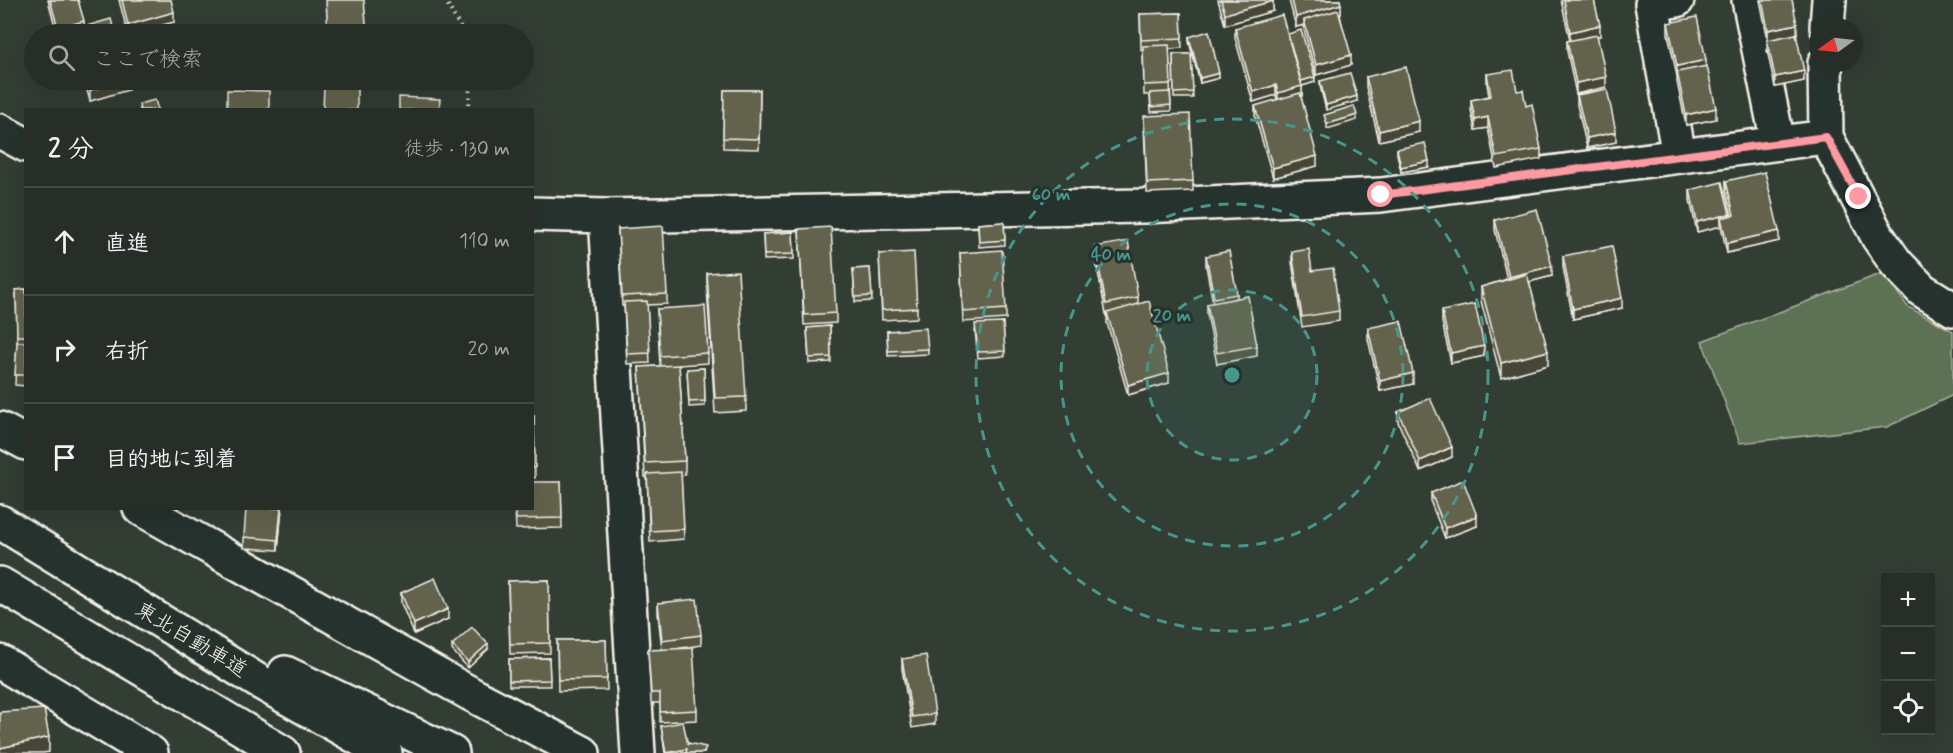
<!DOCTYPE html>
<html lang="ja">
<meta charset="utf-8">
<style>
:root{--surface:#262e27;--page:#323a33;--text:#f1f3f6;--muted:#a4a8a7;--line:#424a44}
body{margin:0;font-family:Mynerve,"Klee One",sans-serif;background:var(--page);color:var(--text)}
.controls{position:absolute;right:18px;bottom:18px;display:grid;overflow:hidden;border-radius:0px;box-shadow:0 6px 24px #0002}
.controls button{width:54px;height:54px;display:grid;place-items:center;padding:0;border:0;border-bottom:2px solid var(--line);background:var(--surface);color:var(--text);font:30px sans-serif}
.compass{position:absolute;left:1809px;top:18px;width:54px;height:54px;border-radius:50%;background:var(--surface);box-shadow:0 6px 24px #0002;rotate:255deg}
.stop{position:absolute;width:18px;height:18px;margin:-14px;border:4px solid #ff9aa2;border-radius:50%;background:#fff}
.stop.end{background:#ff9aa2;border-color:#fff;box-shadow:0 2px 6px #0008}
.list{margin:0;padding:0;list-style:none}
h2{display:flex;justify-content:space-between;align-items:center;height:78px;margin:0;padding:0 24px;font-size:26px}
h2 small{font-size:20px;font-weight:400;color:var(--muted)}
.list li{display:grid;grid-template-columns:39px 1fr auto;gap:18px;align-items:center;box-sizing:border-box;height:108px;padding:0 24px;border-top:2px solid var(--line)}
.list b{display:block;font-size:22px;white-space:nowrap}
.list em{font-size:20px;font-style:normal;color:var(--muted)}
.icon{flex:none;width:33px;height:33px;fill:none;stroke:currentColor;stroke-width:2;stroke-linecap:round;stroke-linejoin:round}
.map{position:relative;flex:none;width:1953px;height:753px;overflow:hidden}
.search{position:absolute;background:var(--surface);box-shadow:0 6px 24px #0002;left:24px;top:24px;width:510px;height:66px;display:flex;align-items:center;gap:15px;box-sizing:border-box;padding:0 21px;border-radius:33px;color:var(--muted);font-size:22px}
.panel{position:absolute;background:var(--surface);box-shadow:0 6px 24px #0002;left:24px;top:108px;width:510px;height:402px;border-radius:0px}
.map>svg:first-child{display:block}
.green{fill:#5d7155;stroke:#a8b19e;stroke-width:1.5}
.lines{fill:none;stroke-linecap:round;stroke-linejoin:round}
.minor-casing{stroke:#f4f1e8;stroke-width:38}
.highway-casing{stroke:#f4f1e8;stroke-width:38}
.path{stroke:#f4f1e8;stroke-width:4;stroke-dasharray:1.5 4.5;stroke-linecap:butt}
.minor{stroke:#26332d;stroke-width:33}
.highway{stroke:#26332d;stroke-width:33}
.wall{fill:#555543;stroke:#f4f1e8;stroke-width:1.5}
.shaded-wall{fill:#454537;stroke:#f4f1e8;stroke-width:1.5}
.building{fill:#63634e;stroke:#f4f1e8;stroke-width:1.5}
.route{stroke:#ff9aa2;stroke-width:8}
.ring{fill:none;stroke:#48958c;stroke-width:3;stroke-dasharray:10 8}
.labels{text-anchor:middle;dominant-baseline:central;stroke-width:6;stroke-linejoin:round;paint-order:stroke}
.street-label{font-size:21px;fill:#f4f1e8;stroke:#26332d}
.centre{fill:#48958c;stroke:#26332d;stroke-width:3}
.ring-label{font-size:18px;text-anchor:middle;font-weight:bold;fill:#48958c;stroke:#26332d;stroke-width:6;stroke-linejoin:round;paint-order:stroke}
</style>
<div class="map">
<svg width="1953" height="753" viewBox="0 0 1953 753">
<rect width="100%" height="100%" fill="#323d34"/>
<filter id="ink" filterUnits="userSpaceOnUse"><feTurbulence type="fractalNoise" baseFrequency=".0167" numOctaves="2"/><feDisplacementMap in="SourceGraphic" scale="12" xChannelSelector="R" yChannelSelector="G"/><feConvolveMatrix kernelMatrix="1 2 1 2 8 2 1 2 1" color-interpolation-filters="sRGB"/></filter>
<g filter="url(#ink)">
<path class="green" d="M1883,273l25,34 45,24v64l-66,32 -147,16 -38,-102z"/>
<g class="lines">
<g class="minor-casing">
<g id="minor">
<path d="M1677,0l-25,4 27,152"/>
<path d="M1749,0l29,143"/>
<path d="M1827,27l2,-27"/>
<path d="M1825,63l1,74 52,100 18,26 26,27 31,19"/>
<path d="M0,131l26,14"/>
<path d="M532,214l74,2 537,-10 238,-11 445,-58"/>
<path d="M606,216l32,537"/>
<path d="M0,429l26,14"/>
<path d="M140,508l331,186 112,59"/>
<path d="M0,662l151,91"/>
</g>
</g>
<g class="highway-casing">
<g id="highway">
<path d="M0,522l258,159 127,72"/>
<path d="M0,584l283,169"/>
<path d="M285,673l167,80"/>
</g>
</g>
<g class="path">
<path d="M445,0l19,34"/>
<path d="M469,110l1,-30"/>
</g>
<use href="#minor" class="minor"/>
<use href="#highway" class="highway"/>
</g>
<g class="wall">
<path d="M48,0h30l6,27 31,7h-58z"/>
<path d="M119,0h52l3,22 -46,12z"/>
<path d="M1218,0h55v11l-48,14z"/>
<path d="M1289,0h51l1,14 -1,1 11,50 -35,10 -12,-45v-5l-8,2z"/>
<path d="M1561,0h33l6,36h-3l9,51 -30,7 -9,-43v-10l3,-1z"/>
<path d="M1760,0h32l5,34 -1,1 8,46 -29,6 -8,-37v-10h1z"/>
<path d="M1181,13l1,35 -13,1 2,62 -20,1 -1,-17h-6l-1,-45h-2l-1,-36z"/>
<path d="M1668,23l38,43 10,53 -30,6 -9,-43v-6l-9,-42z"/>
<path d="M1235,28l53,11v-5l27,48 -13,4v10l-1,1 16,69 -44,12 -18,-62v-10l22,-6 -1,-5 -23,7 -18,-64z"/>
<path d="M1189,37l30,41 -19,5 -11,-41z"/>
<path d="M1173,54h18l2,44h-19z"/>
<path d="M1487,74l30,17 9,15 15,43v10l-45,9 -8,-40 -13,2 -4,-20v-10l18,-4 -2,-12z"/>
<path d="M1366,77l53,55 -40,9 -13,-54z"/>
<path d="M84,80h44v10l-38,11z"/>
<path d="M1320,81l37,20 -31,9 -6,-24z"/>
<path d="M724,90h36l-1,59 -36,-1z"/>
<path d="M1577,95l39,47 -29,6 -10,-43z"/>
<path d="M1144,126l49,55v10l-46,2z"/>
<path d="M1397,149l32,18 -28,5 -4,-18z"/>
<path d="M1726,181l53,60 -52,12 -6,-27 -24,6 -7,-32v-10l40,26h2l-6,-25z"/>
<path d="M1495,220l57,56 -23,6 19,83 -47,13 -20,-77v-14l26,-8 -12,-49z"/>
<path d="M1004,222l1,23 -26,2 -1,-23z"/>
<path d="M618,229l49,65v10l-20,1 3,58 -23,1 -3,-58h-2z"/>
<path d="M799,229l37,84v10l-32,2z"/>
<path d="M793,232l1,27 -30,1 -1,-26z"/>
<path d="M1095,247l43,50v7l31,79 -41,12 -21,-72v-9h-1l-11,-57z"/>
<path d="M1292,252l20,19 27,40v10l-37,6 -10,-65z"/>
<path d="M960,253l46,56v10l-43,3z"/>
<path d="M879,254l38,54v10l-35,2z"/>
<path d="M1206,256l31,38v4l20,48v10l-40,8 -10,-50v-10l6,-1 -7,-37z"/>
<path d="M1563,256l59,52 -49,11 -10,-52z"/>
<path d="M870,268l2,33 -17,1 -2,-33z"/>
<path d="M707,273l39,124v14l-31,2 -8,-125z"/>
<path d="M26,289v97l-11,-1 2,-43 -1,-52z"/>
<path d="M657,309l51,44v10l-29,2 6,96v14l-4,1 3,63 -34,3 -3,-65h-2l-6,-110 21,-1z"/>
<path d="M1442,311l42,45 -33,7 -9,-41z"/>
<path d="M1003,323l2,33 -27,2 -3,-28z"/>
<path d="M830,326l1,36 -22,1 -2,-35z"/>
<path d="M1368,328l45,56 -33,7 -12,-52z"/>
<path d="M887,331l41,18v5l-40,2z"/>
<path d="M704,368l1,38 -16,1 -2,-38z"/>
<path d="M1398,412l54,45 -32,14 -22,-49z"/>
<path d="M532,415h2l1,63h-3z"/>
<path d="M561,482l1,46 -46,1 -1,-21z"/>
<path d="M1431,493l46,33 -32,12 -14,-35z"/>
<path d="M282,508l-4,42 -34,-2v-11z"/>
<path d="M549,580l1,73 -40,1 -2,-73z"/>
<path d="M401,593l47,26 -34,15 -13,-31z"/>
<path d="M658,603l43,32v10l-27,4 23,61v10l-37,2v-19h-9l-3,-53h14l-4,-36z"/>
<path d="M557,640h49l1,50 -49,1z"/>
<path d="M452,645l36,4 -20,19 -16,-18z"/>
<path d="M549,658l1,28h-41v-27z"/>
<path d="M902,659l33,55v10l-23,4 -10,-59z"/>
<path d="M661,726l27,19 17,8h-40z"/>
</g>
<g class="shaded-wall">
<path d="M1273,1v10l-48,14v-11z"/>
<path d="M1341,4v10l-36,10 -1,-4v5l-8,2v-10z"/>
<path d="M174,12v10l-46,12v-9z"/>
<path d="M84,21v10l-11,-1v4h-15v-6z"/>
<path d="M1797,24v10l-29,7v-11z"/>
<path d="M1600,25v11l-30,6v-10z"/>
<path d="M1351,55v10l-35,10v-10z"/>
<path d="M1706,60v10l-29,2v4v-10z"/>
<path d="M1804,71v10l-29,6v-10z"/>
<path d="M1219,73v5l-19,5v-5z"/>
<path d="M1315,77v5l-13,4v10l-24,7v-10l23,-7v-5z"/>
<path d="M1606,77v10l-30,7v-11z"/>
<path d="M128,80v10l-38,11v-11z"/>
<path d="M1276,85v10l-23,7v-10z"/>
<path d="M1357,96v5l-31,9v-5z"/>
<path d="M1716,108v11l-30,6v-10z"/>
<path d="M1357,115v5l-30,9v-5z"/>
<path d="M1488,117v11l-13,2v-10z"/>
<path d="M1419,121v11l-40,9v-10z"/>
<path d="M1616,132v10l-29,6v-10z"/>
<path d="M1317,156v10l-44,12v-10z"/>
<path d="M1429,161v6l-28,5v-5z"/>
<path d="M1730,214v10l-9,-6v8l-24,6v-10z"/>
<path d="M1779,231v10l-52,12v-10z"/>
<path d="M1552,266v10l-43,11v-10z"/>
<path d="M1622,298v10l-49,11v-10z"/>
<path d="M1484,346v10l-33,7v-10z"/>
<path d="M1548,351v14l-47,13v-15z"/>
<path d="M1169,373v10l-41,12v-10z"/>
<path d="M1413,373v11l-33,7v-10z"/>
<path d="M1452,447v10l-32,14v-10z"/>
<path d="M281,508h1l-4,42v-10z"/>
<path d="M1477,516v10l-32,12v-10z"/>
<path d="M448,609v10l-34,15v-10z"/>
<path d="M488,644v5l-20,19v-6z"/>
<path d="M49,737v15l-6,1h-43v-5z"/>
</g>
<g class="building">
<path d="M50,0h28l6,21 -26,7z"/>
<path d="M122,0h49l3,12 -46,13z"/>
<path d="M326,0h38l3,34h-39z"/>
<path d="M1221,0h52v1l-48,13z"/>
<path d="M1292,0h48l1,4 -45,13z"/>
<path d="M1564,0h30l6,25 -30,7z"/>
<path d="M1762,0h30l5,24 -29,6z"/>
<path d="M1338,10l13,45 -35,10 -12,-45z"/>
<path d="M1181,13l1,25 -41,2 -1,-26z"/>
<path d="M1282,15l20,71 -24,7 -2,-8 -23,7 -18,-64z"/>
<path d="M1697,17l9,43 -29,6 -9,-43z"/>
<path d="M111,19l4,15h-41l-1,-4z"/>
<path d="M1301,30l14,47 -14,4 -13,-47z"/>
<path d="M1209,31l10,42 -19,5 -11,-41z"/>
<path d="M1796,34l8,37 -29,6 -8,-37z"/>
<path d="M1597,35l9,42 -30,6 -9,-42z"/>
<path d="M1169,45l2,39 -27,1 -1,-39z"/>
<path d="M1173,54h18l2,38 -19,1z"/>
<path d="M1707,66l9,42 -30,7 -9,-43z"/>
<path d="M1406,67l13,54 -40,10 -13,-54z"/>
<path d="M1513,70l4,21 6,-1 3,16 6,-2 9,45 -45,8 -8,-40 -13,3 -4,-20 20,-4 -4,-22z"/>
<path d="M1350,73l7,23 -31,9 -6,-24z"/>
<path d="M87,80h41l-38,10z"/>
<path d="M324,86l33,1v23h-34z"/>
<path d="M1607,89l9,43 -29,6 -10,-43z"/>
<path d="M227,90l42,1v19h-42z"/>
<path d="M724,90h36l-1,49 -36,-1z"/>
<path d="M1170,92l1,13 -20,2 -1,-14z"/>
<path d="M1300,93l17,63 -44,12 -18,-62z"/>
<path d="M399,97l41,2 -1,11h-40z"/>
<path d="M155,100l3,10h-18l-1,-6z"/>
<path d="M1354,106l3,9 -30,9 -3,-9z"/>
<path d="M1190,114l3,67 -46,2 -3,-67z"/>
<path d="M1425,143l4,18 -28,6 -4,-18z"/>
<path d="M1765,172l14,59 -52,12 -6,-25 13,-3 -8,-34z"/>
<path d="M1722,182l8,32 -33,8 -7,-32z"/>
<path d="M1537,209l15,57 -43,11 -14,-57z"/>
<path d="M1004,222l1,18 -26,2 -1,-18z"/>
<path d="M663,226l4,68 -45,2 -4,-67z"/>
<path d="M831,227l5,86 -32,2 -5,-86z"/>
<path d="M793,232l1,22 -30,1 -1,-21z"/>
<path d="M1128,241l10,56 -32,7 -11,-57z"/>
<path d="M1612,246l10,52 -49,11 -10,-53z"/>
<path d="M1309,249l3,22 21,-3 6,43 -37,6 -10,-65z"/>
<path d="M1002,250l4,59 -43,3 -3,-59z"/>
<path d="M1229,251l8,43 -23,4 -8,-42z"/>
<path d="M914,252l3,56 -35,2 -3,-56z"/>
<path d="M870,268l2,28 -17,1 -2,-28z"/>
<path d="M738,271l8,126 -31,1 -8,-125z"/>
<path d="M1527,274l21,77 -47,12 -20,-76z"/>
<path d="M26,289v47h-9l-1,-46z"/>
<path d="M1248,296l9,50 -40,7 -10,-49z"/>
<path d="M647,301l3,52 -23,1 -3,-52z"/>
<path d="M1149,301l20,72 -41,12 -21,-72z"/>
<path d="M1475,304l9,42 -33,7 -9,-42z"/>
<path d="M705,306l3,47 -48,3 -3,-47z"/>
<path d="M1401,321l12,52 -33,8 -12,-53z"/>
<path d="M1003,323l2,28 -27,1 -3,-28z"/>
<path d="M830,326l1,31 -22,1 -2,-30z"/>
<path d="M926,328l2,21 -40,2 -1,-20z"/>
<path d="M17,342h9v33h-11z"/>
<path d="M679,365l6,96 -40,2 -6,-96z"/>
<path d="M704,368l1,33 -16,1 -2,-33z"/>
<path d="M1430,398l22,49 -32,14 -22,-49z"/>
<path d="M532,415h2l1,53h-3z"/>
<path d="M681,472l3,57 -34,2 -3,-57z"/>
<path d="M1463,480l14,36 -32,12 -14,-35z"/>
<path d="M532,482h29l1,36 -46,1v-11h16z"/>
<path d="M246,508h35l-3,32 -34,-3z"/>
<path d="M435,578l13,31 -34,15 -13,-31z"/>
<path d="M549,580l1,63 -40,1 -2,-63z"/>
<path d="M697,599l4,36 -39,5 -4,-37z"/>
<path d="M472,627l16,17 -20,18 -16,-17z"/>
<path d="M557,640h49l1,39 -49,1z"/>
<path d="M693,648l4,62 -37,2v-19h-9l-3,-43z"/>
<path d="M926,655l9,59 -23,3 -10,-58z"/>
<path d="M549,658l1,22 -41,1v-22z"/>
<path d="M44,709l5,28 -49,11v-36z"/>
<path d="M683,722l5,23v-2l18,4 -2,6h-18l1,-4 -21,4 -5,-27z"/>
</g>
</g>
<g class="lines" filter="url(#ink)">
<path class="route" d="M1381,195l445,-58 33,60"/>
</g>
<circle cx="1232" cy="375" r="85" fill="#48958c" fill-opacity=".12"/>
<g class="ring">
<circle cx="1232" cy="375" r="85"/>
<circle cx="1232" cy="375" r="171"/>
<circle cx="1232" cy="375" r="256"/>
</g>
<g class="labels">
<g class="street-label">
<text transform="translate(191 640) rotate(31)">東北自動車道</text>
</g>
</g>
<circle cx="1232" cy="375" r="9" class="centre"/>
<g class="ring-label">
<text x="1051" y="200">60 m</text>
<text x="1111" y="260">40 m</text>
<text x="1172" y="321">20 m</text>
</g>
</svg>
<div class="controls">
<button>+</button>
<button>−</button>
<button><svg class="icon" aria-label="locate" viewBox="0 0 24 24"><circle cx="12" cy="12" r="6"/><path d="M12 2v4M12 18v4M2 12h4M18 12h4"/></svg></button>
</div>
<svg class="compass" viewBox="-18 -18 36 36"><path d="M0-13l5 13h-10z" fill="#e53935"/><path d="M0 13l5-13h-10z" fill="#a4a8a7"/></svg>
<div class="stop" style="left:1381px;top:195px"></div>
<div class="stop end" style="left:1859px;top:197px"></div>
<div class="search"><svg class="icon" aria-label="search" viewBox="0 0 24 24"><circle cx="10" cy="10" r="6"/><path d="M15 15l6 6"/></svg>ここで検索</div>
<section class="panel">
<h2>2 分<small>徒歩 · 130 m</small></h2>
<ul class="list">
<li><svg class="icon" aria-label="ahead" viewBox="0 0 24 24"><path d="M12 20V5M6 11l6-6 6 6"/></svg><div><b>直進</b></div><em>110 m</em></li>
<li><svg class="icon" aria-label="right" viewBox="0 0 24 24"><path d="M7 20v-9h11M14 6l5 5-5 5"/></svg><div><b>右折</b></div><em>20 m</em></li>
<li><svg class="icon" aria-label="arrive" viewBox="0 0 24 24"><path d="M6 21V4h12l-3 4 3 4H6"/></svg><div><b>目的地に到着</b></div></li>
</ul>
</section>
</div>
